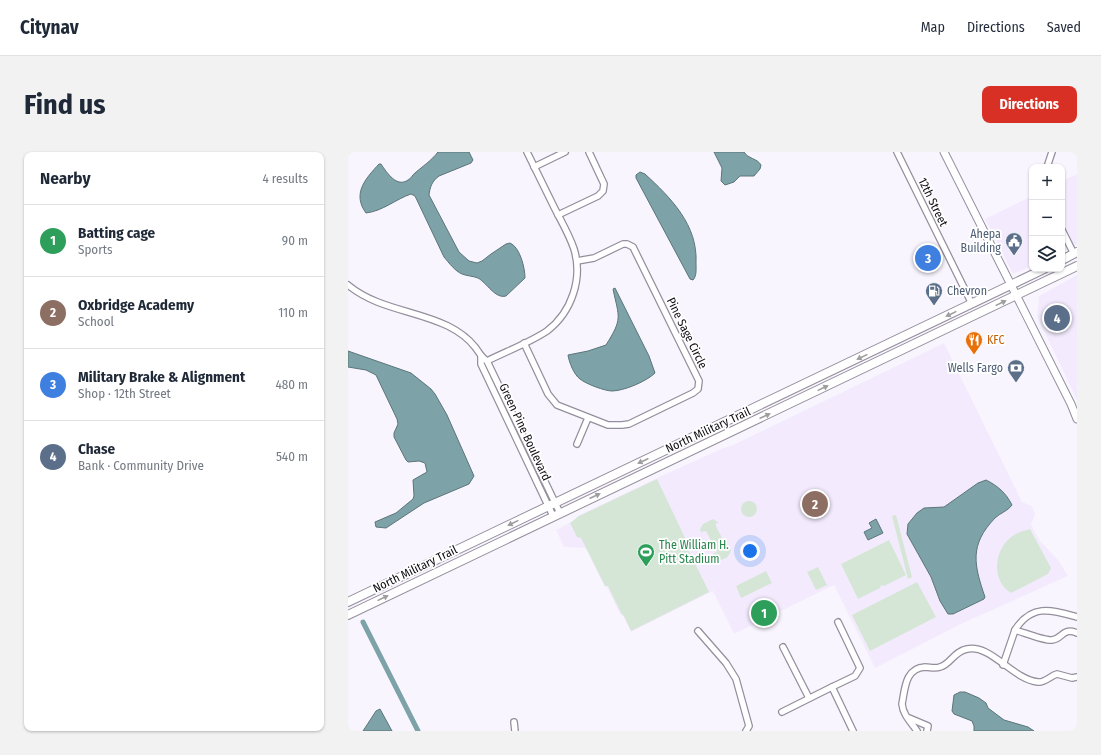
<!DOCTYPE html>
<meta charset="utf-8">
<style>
:root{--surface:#fff;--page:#f2f2f3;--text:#1f2937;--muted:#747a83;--line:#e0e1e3;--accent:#d93025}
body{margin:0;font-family:"Fira Sans Condensed",sans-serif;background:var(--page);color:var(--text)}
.controls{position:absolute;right:12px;top:12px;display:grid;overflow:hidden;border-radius:8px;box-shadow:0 1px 3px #0004}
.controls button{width:36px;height:36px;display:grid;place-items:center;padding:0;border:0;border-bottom:1px solid var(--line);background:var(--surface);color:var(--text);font:20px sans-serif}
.you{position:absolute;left:402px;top:399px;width:14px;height:14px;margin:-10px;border:3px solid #fff;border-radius:50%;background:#1a73e8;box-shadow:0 0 0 6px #1a73e833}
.badge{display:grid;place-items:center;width:26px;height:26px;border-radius:50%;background:var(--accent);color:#fff;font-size:13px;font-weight:700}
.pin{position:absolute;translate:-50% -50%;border:2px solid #fff;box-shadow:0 1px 4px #0006}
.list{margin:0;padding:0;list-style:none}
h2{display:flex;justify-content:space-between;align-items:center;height:52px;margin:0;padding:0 16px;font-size:17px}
h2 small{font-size:13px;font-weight:400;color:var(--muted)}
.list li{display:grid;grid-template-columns:26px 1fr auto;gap:12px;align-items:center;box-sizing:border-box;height:72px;padding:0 16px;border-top:1px solid var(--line)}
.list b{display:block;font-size:15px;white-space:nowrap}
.list p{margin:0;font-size:13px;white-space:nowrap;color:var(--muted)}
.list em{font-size:13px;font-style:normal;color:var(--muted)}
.icon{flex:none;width:22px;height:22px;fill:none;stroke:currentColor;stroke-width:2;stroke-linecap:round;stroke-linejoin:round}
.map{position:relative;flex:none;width:729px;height:579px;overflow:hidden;border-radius:8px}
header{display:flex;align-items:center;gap:24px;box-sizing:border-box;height:56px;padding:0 20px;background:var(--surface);border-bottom:1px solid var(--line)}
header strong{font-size:19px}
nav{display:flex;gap:22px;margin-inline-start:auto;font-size:14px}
.intro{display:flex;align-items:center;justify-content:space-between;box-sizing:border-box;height:96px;padding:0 24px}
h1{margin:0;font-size:28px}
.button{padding:10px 18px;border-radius:8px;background:var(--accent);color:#fff;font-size:14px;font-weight:700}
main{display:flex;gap:24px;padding:0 24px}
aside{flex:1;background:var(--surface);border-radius:8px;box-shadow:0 1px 3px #0004}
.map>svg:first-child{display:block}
.built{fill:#f3ebfd}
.green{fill:#d5e6d7}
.water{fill:#7da2a8;stroke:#5b757a}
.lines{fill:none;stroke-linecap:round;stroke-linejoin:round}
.canal{stroke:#7da2a8;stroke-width:5}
.minor-casing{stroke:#958f9d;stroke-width:8}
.tertiary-casing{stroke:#958f9d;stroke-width:9}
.secondary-casing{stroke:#958f9d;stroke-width:10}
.minor{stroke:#fff;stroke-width:5.5}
.tertiary{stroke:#fff;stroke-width:7}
.secondary{stroke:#fff;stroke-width:8}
.oneway{fill:#9e9d9f}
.labels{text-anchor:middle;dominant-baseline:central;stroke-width:3.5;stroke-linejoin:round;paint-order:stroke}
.street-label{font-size:12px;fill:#0d0b10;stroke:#fff}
.service-label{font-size:12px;fill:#4e5e75;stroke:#fff;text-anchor:end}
.food-label{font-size:12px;fill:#c56008;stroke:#fff;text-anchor:start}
.leisure-label{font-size:12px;fill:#27864d;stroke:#fff;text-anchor:start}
</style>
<header>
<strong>Citynav</strong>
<nav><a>Map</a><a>Directions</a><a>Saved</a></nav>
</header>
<div class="intro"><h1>Find us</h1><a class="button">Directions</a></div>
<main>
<aside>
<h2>Nearby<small>4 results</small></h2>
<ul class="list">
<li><span class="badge" style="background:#2e9e5b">1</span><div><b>Batting cage</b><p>Sports</p></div><em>90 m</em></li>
<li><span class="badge" style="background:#8d6e63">2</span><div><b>Oxbridge Academy</b><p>School</p></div><em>110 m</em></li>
<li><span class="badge" style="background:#3f7fe0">3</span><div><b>Military Brake &amp; Alignment</b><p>Shop · 12th Street</p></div><em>480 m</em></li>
<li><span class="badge" style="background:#5c6f8a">4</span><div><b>Chase</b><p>Bank · Community Drive</p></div><em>540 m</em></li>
</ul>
</aside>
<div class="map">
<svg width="729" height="579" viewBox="0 0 729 579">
<rect width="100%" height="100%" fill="#f9f5fe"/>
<g class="built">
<path d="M729,22v70l-15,8v-71z"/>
<path d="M684,44v70l-19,8 -28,-55z"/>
<path d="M729,123v125l-40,-84 2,-20z"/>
<path d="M596,191l78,159 10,4 3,8 -4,11 9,16 19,20 9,15 -105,47 -88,45 -41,-83 -100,49 -21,-43 -82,41 -7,-15 -4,-3 -13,-27h-2l-18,-37 -2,-2 -21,-1 -8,-17 19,-10 3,-4 79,-38 64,-29 12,-4z"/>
</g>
<g class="green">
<path d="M309,327l30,63 -2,1 24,49 -78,39 -7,-15 -3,-3 -13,-27h-3l-24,-48 -4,-1 -7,-14 9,-7z"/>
<circle cx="401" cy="357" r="8"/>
<path d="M548,363l16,62 -4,2 -16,-63z"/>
<path d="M365,367l6,4h-3v3l11,22 4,2c-2,10 -14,14 -19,4l5,-2 -11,-21 -5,1 -1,-3 3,-5z"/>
<path d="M682,377l21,39 -3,6 -37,19c-20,-12 -17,-42 -1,-55 5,-5 13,-7 20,-9z"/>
<path d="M541,388l17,35 -22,11 -3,-1 -1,3 -22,11 -17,-35z"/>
<path d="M470,415l9,18 -11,5 -9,-18z"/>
<path d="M418,419l6,12 -31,15 -5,-12z"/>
<path d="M569,430l19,35 -66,34 -18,-36z"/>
<path d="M421,454l4,7 -14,7 -3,-7z"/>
</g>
<g class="water">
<path d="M90,0h31l4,8 -2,3 -32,13c-7,5 -9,11 -10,19l30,57 10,9 8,2 5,-2 9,-7 15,-10 4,-1c10,4 15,25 15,35l-19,18c-11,3 -19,-13 -28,-18 -5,-2 -11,-2 -16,-4 -7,-3 -13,-11 -18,-17l-29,-61 -4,-2c-15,5 -28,17 -45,19 -14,-19 -1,-34 13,-49h2c6,9 16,24 27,16 3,-1 4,-5 7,-7 8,-7 16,-12 23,-21z"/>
<path d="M366,0h30c4,7 13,6 17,13l-1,4 -6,7h-14l-6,6 -9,3 -4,-4 1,-13z"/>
<path d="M292,20l5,2c26,24 53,51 51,89 0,5 1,13 -3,17l-3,-1 -54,-101v-3z"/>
<path d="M267,136l34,68 6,17c-8,8 -31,18 -43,18 -7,0 -26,-7 -32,-12 -6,-4 -11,-17 -12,-24l20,-4 18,-6c17,-27 13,-27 7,-56z"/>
<path d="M0,199l63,22 20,16 4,5 12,21 27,61 -5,8 -45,19 -38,25 -10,-1 -1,-5 21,-9 17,-14 1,-3 -1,-16 14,-8 -2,-9 -6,-2 -11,1 -2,-2 -12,-23v-4l4,-9 -1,-5 -21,-44 -10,-5 -18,-3z"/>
<path d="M638,328c12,6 20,13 26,25 -4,6 -12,8 -17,13 -26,27 -21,47 -10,79l-1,2 -31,15h-5l-8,-13 -9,-24 -24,-43 1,-10 9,-11 7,-5 20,-1 34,-24z"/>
<path d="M528,367l7,14 -15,7 -4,-8 8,-4 -3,-5z"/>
<path d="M612,540h5l14,6 7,5 2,5 16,12 24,7 6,4h-60v-5l-2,-5 -18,-7 -2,-3 2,-16z"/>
<path d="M32,557l12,22h-29l13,-20z"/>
</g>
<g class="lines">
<path class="canal" d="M15,470l55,109"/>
<g class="minor-casing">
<g id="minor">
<path d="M549,0l75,152"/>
<path d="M186,15l31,-15"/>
<path d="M699,15l5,-15"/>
<path d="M210,63l40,-19 5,-5 1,-7 -15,-32"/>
<path d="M714,78l12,24"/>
<path d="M0,133c29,24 67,25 100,41 10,5 20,12 27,21 4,5 6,10 12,14l73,152"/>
<path d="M176,191l24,51 9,11 51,20h14l7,-1 64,-31 5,-4 1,-8 -66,-134 -6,-3h-4l-29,14 -17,3"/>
<path d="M133,204v8l72,152"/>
<path d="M139,209c20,-10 42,-18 60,-30 25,-19 36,-53 27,-82 -5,-15 -13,-28 -20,-42 -9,-18 -18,-37 -27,-55"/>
<path d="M229,292l11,-26"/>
<path d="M729,465c-25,-7 -45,-14 -62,13 8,2 29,11 37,10 11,-1 10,-13 25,-7"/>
<path d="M490,470l22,46 -5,8 -23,11 21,44"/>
<path d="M350,479l28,32 10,16 13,47 -3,5"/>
<path d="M435,495l26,51"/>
<path d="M655,513l12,-35"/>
<path d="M434,560l50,-25"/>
<path d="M561,566l19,8 -1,5"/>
<path d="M166,570l1,9"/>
<path d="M569,579c-6,-9 -14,-16 -15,-27 3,-15 3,-36 23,-37 5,0 10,2 15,0 11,-3 13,-15 27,-18 24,-5 45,30 71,33 7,1 12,-6 19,-8l15,4 5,-1"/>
</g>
</g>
<g class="tertiary-casing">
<path id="tertiary" d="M596,0l127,252 6,15"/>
</g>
<g class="secondary-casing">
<g id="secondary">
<path d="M714,108l15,-8"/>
<path d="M0,450l696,-333"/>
<path d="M0,463l729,-349"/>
</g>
</g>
<use href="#minor" class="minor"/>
<use href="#tertiary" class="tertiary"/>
<use href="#secondary" class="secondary"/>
</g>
<defs><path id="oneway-solid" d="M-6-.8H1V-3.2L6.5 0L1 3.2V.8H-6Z"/></defs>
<g class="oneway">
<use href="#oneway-solid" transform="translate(653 151) rotate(-26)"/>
<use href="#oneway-solid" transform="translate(603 162) rotate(154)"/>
<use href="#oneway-solid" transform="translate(514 205) rotate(154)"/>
<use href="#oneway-solid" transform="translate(475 236) rotate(-26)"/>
<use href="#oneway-solid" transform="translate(417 264) rotate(-25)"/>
<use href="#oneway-solid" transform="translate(295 309) rotate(155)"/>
<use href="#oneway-solid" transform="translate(247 344) rotate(-25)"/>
<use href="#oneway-solid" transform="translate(165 371) rotate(154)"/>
<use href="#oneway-solid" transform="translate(35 446) rotate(-26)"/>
</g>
<defs>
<g id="civic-pin" transform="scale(0.9)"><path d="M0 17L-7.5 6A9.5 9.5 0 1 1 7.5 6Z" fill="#5c6f8a" stroke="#fff"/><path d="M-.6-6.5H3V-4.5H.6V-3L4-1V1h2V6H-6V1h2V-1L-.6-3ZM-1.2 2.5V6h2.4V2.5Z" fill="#fff"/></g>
<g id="fuel-pin" transform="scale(0.9)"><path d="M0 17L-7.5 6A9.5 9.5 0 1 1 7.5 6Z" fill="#5c6f8a" stroke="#fff"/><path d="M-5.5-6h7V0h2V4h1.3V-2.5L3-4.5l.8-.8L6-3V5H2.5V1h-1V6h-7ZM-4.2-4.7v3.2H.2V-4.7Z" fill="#fff"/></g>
<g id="restaurant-pin" transform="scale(0.9)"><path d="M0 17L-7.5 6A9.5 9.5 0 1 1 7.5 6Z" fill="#e8710a" stroke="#fff"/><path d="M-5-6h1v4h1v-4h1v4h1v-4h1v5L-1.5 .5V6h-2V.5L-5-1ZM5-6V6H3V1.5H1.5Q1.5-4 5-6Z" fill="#fff"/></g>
<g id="bank-pin" transform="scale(0.9)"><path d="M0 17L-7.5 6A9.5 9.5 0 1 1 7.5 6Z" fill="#5c6f8a" stroke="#fff"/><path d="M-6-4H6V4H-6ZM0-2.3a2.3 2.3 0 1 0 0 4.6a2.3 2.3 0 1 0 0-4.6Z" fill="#fff"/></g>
<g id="stadium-pin" transform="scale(0.9)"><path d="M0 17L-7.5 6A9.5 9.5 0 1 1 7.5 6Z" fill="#2e9e5b" stroke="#fff"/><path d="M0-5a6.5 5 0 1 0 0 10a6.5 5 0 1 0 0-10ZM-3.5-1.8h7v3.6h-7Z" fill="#fff"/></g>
</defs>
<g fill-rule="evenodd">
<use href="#civic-pin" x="666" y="89"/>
<use href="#fuel-pin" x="586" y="139"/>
<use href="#restaurant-pin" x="626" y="188"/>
<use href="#bank-pin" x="668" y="216"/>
<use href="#stadium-pin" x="298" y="400"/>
</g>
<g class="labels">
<g class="street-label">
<text transform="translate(585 50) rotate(64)">12th Street</text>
<text transform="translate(339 181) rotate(64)">Pine Sage Circle</text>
<text transform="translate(360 278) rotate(-25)">North Military Trail</text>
<text transform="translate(177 280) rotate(65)">Green Pine Boulevard</text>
<text transform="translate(67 417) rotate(-26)">North Military Trail</text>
</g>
<g class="service-label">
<text x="653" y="82">Ahepa<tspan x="653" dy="14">Building</tspan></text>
<text x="599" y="139" text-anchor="start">Chevron</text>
<text x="655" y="216">Wells Fargo</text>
</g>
<g class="food-label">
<text x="639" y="188">KFC</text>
</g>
<g class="leisure-label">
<text x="311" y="393">The William H.<tspan x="311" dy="14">Pitt Stadium</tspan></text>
</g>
</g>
</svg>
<div class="controls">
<button>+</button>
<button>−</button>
<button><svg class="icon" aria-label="layers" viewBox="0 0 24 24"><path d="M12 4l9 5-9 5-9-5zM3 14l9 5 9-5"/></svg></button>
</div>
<div class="you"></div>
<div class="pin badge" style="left:416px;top:461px;background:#2e9e5b">1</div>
<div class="pin badge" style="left:467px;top:352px;background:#8d6e63">2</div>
<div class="pin badge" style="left:580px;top:106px;background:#3f7fe0">3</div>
<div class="pin badge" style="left:709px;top:166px;background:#5c6f8a">4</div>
</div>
</main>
